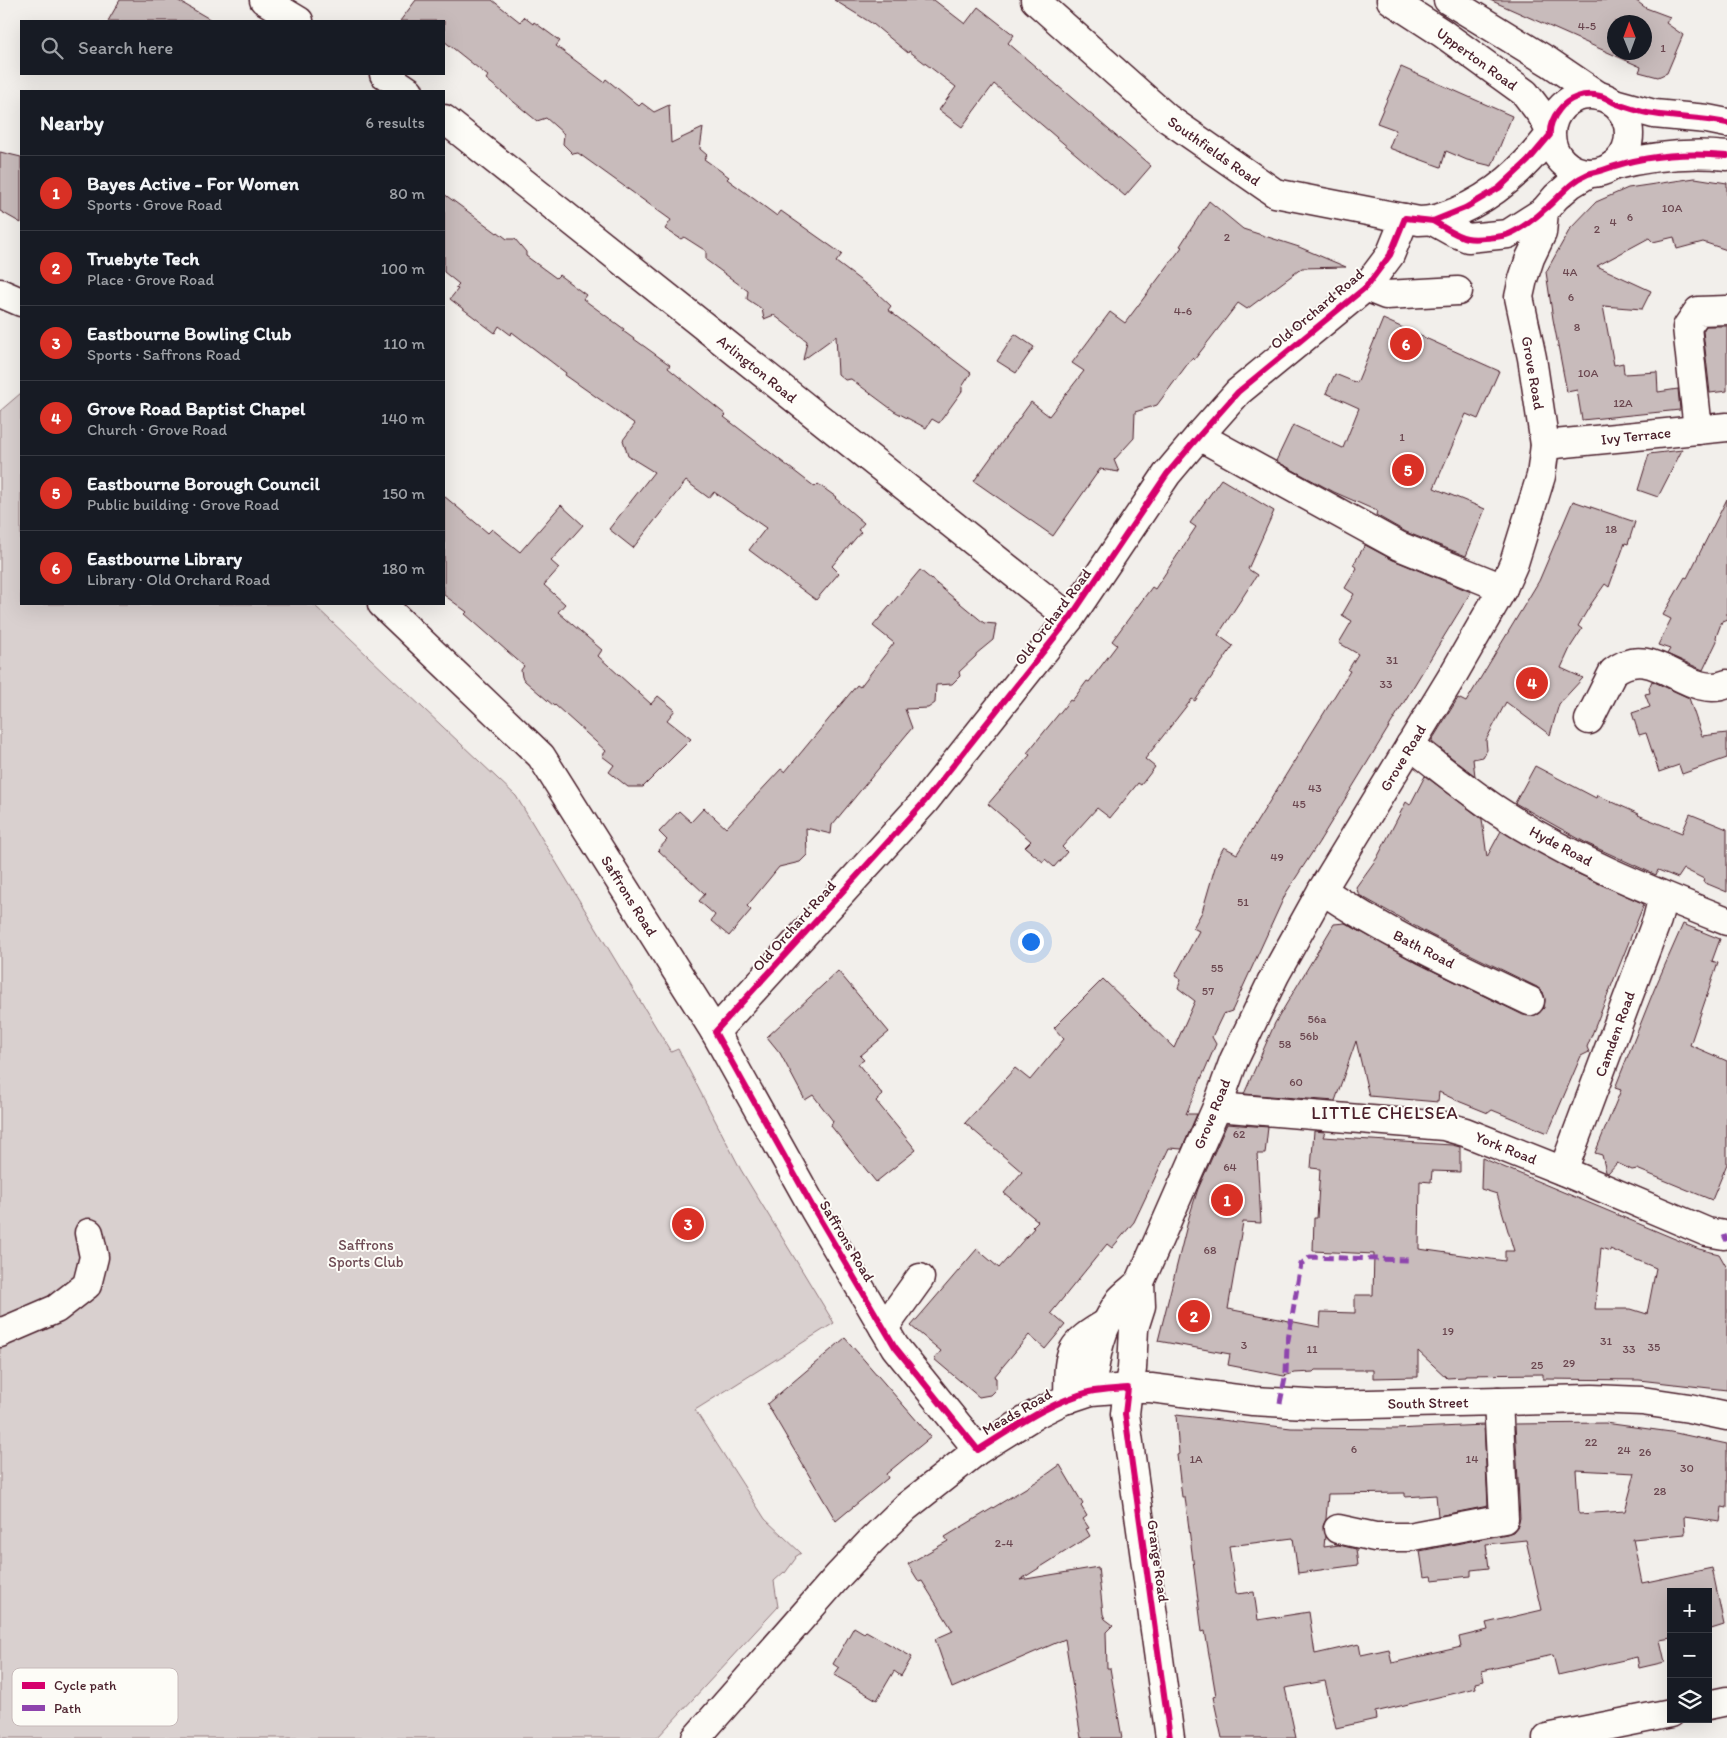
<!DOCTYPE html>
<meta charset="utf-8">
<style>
:root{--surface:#171b24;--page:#20242c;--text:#f1f3f6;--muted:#9ea1a6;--line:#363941;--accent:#d93025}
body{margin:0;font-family:Itim,sans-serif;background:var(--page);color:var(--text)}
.controls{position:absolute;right:15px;bottom:15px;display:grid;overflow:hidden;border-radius:0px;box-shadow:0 5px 20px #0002}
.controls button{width:45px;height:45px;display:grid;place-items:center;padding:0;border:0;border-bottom:1px solid var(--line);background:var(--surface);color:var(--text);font:25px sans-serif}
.compass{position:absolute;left:1607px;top:15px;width:45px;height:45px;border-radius:50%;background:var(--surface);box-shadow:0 5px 20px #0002;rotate:359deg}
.you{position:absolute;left:1030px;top:941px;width:18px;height:18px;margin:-12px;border:4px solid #fff;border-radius:50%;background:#1a73e8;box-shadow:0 0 0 8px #1a73e833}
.badge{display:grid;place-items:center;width:32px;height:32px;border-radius:50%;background:var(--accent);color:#fff;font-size:16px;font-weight:700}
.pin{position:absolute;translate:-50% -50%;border:2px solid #fff;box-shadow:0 1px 5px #0006}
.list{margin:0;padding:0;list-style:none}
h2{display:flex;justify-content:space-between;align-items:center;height:65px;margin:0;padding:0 20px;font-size:21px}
h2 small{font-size:16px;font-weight:400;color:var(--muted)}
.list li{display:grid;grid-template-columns:32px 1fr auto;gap:15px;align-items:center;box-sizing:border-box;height:75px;padding:0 20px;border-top:1px solid var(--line)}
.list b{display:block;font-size:19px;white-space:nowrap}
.list p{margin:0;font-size:16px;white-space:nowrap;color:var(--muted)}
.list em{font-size:16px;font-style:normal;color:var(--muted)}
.icon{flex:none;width:28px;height:28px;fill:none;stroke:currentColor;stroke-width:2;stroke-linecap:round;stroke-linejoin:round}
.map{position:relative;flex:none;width:1727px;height:1738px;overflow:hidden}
.search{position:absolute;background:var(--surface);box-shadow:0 5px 20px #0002;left:20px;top:20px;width:425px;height:55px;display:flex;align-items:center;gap:12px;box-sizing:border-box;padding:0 18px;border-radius:0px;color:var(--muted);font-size:19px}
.panel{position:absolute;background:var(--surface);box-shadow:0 5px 20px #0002;left:20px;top:90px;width:425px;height:515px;border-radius:0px}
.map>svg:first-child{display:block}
.green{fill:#d9d0cf;stroke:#92787d}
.building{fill:#c8bbbb;stroke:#4a1f2b;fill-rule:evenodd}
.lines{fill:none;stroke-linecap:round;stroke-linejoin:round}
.minor-casing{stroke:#4a1f2b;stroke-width:31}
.major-casing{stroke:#4a1f2b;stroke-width:31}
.minor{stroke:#fdfcf7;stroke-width:28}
.major{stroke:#fdfcf7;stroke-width:28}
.quiet{stroke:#8e44ad;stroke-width:5;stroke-dasharray:10 5;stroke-linecap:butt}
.cycleway-casing{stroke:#fdfcf7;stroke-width:9}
.cycleway{stroke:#d6006c;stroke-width:6}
.labels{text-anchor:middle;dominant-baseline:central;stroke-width:4;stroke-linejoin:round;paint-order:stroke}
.number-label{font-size:12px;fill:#6a464f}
.street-label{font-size:15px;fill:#4a1f2b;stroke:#fdfcf7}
.park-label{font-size:15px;fill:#6e4b54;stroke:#fdfcf7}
.quarter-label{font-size:18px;letter-spacing:1px;fill:#4a1f2b;stroke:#fdfcf7}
.key{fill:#fdfcf7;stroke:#c7baba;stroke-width:1}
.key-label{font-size:14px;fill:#4a1f2b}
</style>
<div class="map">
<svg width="1727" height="1738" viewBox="0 0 1727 1738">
<rect width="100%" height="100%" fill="#f2efeb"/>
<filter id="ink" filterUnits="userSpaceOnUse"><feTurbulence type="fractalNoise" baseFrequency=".02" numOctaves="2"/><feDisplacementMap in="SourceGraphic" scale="10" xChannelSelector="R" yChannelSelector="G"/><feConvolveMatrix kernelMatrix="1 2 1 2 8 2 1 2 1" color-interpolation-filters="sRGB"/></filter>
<g filter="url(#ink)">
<path class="green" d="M21,393v211h292l203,192 155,256 7,-3 63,121 93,153 -139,87 70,109 36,34 -6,4 1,1 -11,15 -1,-1 -10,9 4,26 -121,131h-657v-1327z"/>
<g class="building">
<path d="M120,0h57l36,21h-105z"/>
<path d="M416,0h76l28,22 4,-5 9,7 1,-2 26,19 -4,5 48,36 2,-3 33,27 3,-3 12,9 15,-7 2,38 32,-15 -3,21 7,6 -3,4 25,18 -2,2 50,37 4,-5 61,43 -6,8 40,30 15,14 -3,4 83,63 -9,14v4l-23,32 -7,-4 -6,9 -32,-17 -43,-32 -6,1 -7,-6 -2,-38 -33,24 4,-19 -33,-26 -10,4 -2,-10 -15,-10 1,-8 -42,-31v-9l-22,-14 -3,2 -16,-10 6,-9 -93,-67 -5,1 -10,-10 1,-10 -18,-16 -9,3 -51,-42 2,-3 -44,-35v-20h-44z"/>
<path d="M834,0h100l31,24 13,-17 36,28 -6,8 143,123 -26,30 -131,-112 -32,43 -23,-17 17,-23 -47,-36 -1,2 -35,-29z"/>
<path d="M1490,0h145l11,8 24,9 -4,6 17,12 -16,38 -9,4 -19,-5 2,-5zM1614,22h30v30h-30z"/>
<path d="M1401,67l111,49 -20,50 -25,-6 -21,-9 -5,16 -52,-19 7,-18 -19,-7z"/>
<path d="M0,152l21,5v66l-21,-12z"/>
<path d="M1695,178l32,5v67l-24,-8 -26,7 -3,-12 -21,5 -4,-4 -52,28 54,25 -9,18 -39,-3 11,59 9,-2 1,11 33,-2 1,20 20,-3 2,21 -98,10 -5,-30 -10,2 -14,-73 -7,-47 24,-43 26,-27 32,-14z"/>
<path d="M444,194l53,39 1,-1 9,7h8l11,13v4l30,22 3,-3 27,20 -3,4 41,30 -1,2 47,34 -2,3 58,47 -2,2 91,70 3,-3 18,13 -1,1 29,25 -6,7 3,2 -29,34 7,7 -23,27 -67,-50 17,-22 -52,-36 -5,6 -23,-17 -53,67 -24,-19 45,-57 -26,-16 -5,-16 12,-16 -70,-49 1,-2 -54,-41 -1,3 -12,-9 -4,7 -45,-34 8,-10 -3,-1 4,-4 -15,-12z"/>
<path d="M1209,201l34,28 56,18 47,20 -44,1 -55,41 -9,-6 -44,57 -2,-2 -35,47 -22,7 -1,26 -20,22 5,12 -19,-3 -47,67 -79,-55 57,-79 18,14 35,-45 -12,-8 38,-51 15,11 57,-76 -2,-1z"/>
<path d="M1383,319l116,52 -21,48 -12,-5 -32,74 51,21 -19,47 -60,-24 -30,-17 1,-4 -43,-19 -58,-31 17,-36 50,23 16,-40 -33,-15 9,-19 22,9z"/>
<path d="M1706,326h21v65l-17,2 -7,-62z"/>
<path d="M1015,334l19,13 -18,26 -19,-12z"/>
<path d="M1682,450l-24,47 -20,-7 11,-36z"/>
<path d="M1221,479l53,32 -26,58 9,6 -39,60 15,11 -38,55 -3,-2 -47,60 10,8 -14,18 -3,-2 -28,35 -13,-10 -35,39 5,5 -13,15 -9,-8 -2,3 -18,-15 6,-6 -43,-37 42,-49 -3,-2 43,-53 2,1 15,-20 2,1 28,-37 -5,-4 40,-54 3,2 41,-62 -6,-4z"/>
<path d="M444,496l44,37 4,-4 28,23 41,-47 22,20 -32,36 8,7 -15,17 21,19 -7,8 44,38 -4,6 53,48 7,-8 17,14 -8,10 24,19 -48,48h-15l-19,-15 5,-7 -12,-9 4,-5 -51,-46 -1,1 -29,-25 -3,-4 -1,-7 3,-4 -59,-52 2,-2 -23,-17z"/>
<path d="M1727,499v120l-5,2 -6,16 1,4 -14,29 -36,-16 3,-5 -12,-4 13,-26 -8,-4 22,-38 2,1z"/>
<path d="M1573,501l62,21 -7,22 -3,-1 -16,44 -4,-3 -14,20 -13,22 4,3 -11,17 -10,22 22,10 -24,26 -9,31 -44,-33 -20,38 1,10 -4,7 -10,2 2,17 -43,-34v-2l26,-42 8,4 73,-121z"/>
<path d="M1365,545l28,15 78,32 -152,250 -33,51 -54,118 -9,3 -11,23 4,7 -30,70h11l-15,35 -13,-1 -35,74 -22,26 -5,-4 -56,69 14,12 -20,24 -16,-14 -35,42 2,1v11l-6,6 -11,2 -45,-38 7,-8 -30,-25 66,-77 22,19 35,-40 -2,-1 6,-6 -34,-28 18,-21 -57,-49 50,-55 15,12 34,-41 -10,-11 49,-49 71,69 21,-47 -17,-13 3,-8 -6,-4 24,-45 -6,-3 9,-16 16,-55 6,-10 13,7 113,-183 -2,-1 10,-16 -19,-11 13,-22 -10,-6 12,-21 -9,-6 12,-20 -4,-3z"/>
<path d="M920,570l64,53 12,1 -3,16 -17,14v2l-17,16 1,4 -8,8 -16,1 -1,18 -7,5 -23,1 7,19 -80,97 -1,9 -25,-6 1,27 -7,7 -21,5 -32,39 4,4 -22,26 -18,-15 4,-6 -16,-14 6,-7 -47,-44 9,-10 -8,-8 20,-21 12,11 13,-14 22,20 55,-59 4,3 72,-87 3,2 34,-44 -21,-17z"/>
<path d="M1652,681l37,17 13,38 25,-3v25l-45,16 -3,-9 -20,7 -13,-39 -7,2 -7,-22 18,-6 -5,-13 5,-1 -1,-5z"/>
<path d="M1535,766l61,32 1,-3 42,19 -1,1 44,18 8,-19 37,15v63l-24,-10 1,-3 -20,-10 -6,9 -20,-8 -2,5 -68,-31 -73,-41z"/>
<path d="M1425,776l57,43 5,38 14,-26 73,41 70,32 -57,143 2,5 -8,4 -33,77 -56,-23 -4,3 -30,-12 -19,-9 -1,10 -69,-6 -13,-55 -21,60 -91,-7 31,-71 59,-99 11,-1 72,40 106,52 9,1 6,-2 6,-6 1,-9 -2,-7 -6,-5 -106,-52 -72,-40 -3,-8 21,-29 29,-56 4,3z"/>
<path d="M1683,924l37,15 -8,22 6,2 -28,82 37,16v103l-15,36 -75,-31 -5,1 -15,-7 -9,10 -2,-1 -4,-17 -7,-2 26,-63 -6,-2 8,-20 31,-78z"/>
<path d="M838,971l51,61 -29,24 4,4 -6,4 25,31 -7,6 40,49 -40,32 -45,-56 2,-5 -20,-26 -8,5 -25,-47 -13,-16z"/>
<path d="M1227,1124l41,3 -3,27h-8l4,69 -18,-1 -15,87 92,18 1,-15 34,1v-18h18l1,-41 -61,-3 1,-33h3l3,-49 -9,-1 3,-37 11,1 -2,5 129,8 8,2v25l-28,-1 -1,11 -11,-1 -1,68 86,12v-10h9l-17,-57 -16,-5 1,-31 217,91 20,5 8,14v122l-88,-10 -96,-1v-5l-78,1v2l-18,1 -29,-27v26l-45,1v-8h-58l-2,2 -19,1 -10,3 -56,-11 2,-11 -72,-13 31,-124 9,-28zM1601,1248l9,3v-2l46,19 -9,46 -16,-5h-36z"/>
<path d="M845,1338l86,99 -45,37 2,4 -52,43 -69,-117z"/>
<path d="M1176,1415l115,13 104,1 89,-4 4,81 -50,10 -2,-21 -31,2v-4l-77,1 -2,25 -3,7 2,10 -1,11 15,-2 17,4 2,16 -60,8 -5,-35 -64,8 7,48 18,-2 4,28 51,-8 6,42 44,-10 2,11 28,-6 3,14 69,-16 -2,-10 29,-7 -2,-7 56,-13 -16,-70 -40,4 3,24 -18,2v6l-39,4 -1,-4 -7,1 -4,-26 87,-17 6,-2 5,-6 2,-8 -5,-94 90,-1 66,9 56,12v64l-5,-1 -2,15 -36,-5 1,17 -52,5 9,44 70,-15 12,57 -16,5v-38h-37v46l-11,2 5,22 -26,6 -2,-11 -79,18 -5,-20 -71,16 2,10 -9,2 1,5 -101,24 1,7 -40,9 -11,-47 -40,7 11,50h-74l-9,-41 3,-1 -11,-65 -3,1 -17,-135h-3l-5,-42 2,-1zM1576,1470l59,3 -10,38 -46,3z"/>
<path d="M1060,1465l23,39 -2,2 6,10 -4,3 6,9 -3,1 4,7 -70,44 78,-13 5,47 2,5 8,6 -7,7 1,36h3l12,70h-41l-16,-99 -113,49 -17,-49 18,-8 -31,-50 -3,1 -11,-18 40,-23 -3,-4 94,-57z"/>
<path d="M854,1627l10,6 2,-2 46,26 -11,19 -7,-5 -17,29 -43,-25 5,-7 -6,-4z"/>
</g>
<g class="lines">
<g class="minor-casing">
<g id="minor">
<path d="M264,0l35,21"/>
<path d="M1035,0l132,118 108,75 144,28c15,0 23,-4 37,-9 40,-17 67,-43 94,-77"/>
<path d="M384,74l25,17"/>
<path d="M444,119l626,499"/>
<path d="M1433,221l18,10 17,7 40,-4 36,-23 12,-14 15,-13 18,-11"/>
<path d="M1366,287l20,8 72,-4"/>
<path d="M0,293l21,9"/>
<path d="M1698,430l-11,-103 11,-16 29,-1"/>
<path d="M1199,436l200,110 104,42"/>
<path d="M1545,445l182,-18"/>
<path d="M382,604l159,152 174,276 100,179 80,136 83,103"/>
<path d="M1589,720l24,-48c40,-33 74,29 114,12"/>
<path d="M1410,745c29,22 58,46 88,66 71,47 150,79 229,110"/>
<path d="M1322,890c65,44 137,77 208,111"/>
<path d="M715,1032l210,-231 145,-183 97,-144 32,-38 39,-44 128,-105 24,-32 15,-37"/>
<path d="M1217,1107l227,19 21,6 98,39 144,61 17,3"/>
<path d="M1563,1171l94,-251 6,-24"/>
<path d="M884,1328l36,-50"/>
<path d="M0,1333l56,-24 31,-24 7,-28 -5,-24"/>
<path d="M1091,1391c4,-32 9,-64 29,-91 5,-6 14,-12 20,-18"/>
<path d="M1068,1399c1,-46 -3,-52 39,-76"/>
<path d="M1338,1529l37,8h33l96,-18 -6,-118"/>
<path d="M1708,1705l19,-4"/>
<path d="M696,1738l143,-163 32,-34 35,-34 72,-57 58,-36 28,-14 27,-9 37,-3h23l102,13 72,4 267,-6 50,2 47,7 38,8"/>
<path d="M1170,1738l-45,-324 3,-26 4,-19 2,-41 7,-22 -1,-24 77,-175 17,-47 41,-85 47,-85 131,-215 50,-87 11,-25 27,-87 4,-31 -13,-87 -13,-61 4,-18 7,-21 12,-25 2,-22"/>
<path d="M1547,1738l124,-25"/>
</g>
</g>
<g class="major-casing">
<g id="major">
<path d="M1391,0l51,33 83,60 16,21 9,17"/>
<path d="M1448,0l101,62 50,34"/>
<circle cx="1590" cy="134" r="39"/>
<path d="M1614,103l40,11 53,5 20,4"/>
<path d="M1612,166c39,-10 75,-14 115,-10"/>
</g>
</g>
<use href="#minor" class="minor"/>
<use href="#major" class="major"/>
<g class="quiet">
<path d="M1724,1235l3,6"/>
<path d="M1280,1403l6,-30 1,-27 14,-82 9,-7 99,3"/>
</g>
<g class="cycleway-casing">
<g id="cycleway">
<path d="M1433,221c11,6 22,15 34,17 9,2 35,-1 42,-4 10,-4 27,-16 35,-24 15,-12 25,-28 44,-36 4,-2 10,-2 15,-4 40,-15 82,-18 124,-14"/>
<path d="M1170,1738l-45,-324 3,-26c-13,1 -27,1 -39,4 -41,11 -75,36 -111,58l-83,-103 -80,-136 -100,-179 210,-231 145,-183 97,-144 32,-38 39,-44 128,-105 24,-32 15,-37 28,3 32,-13 34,-20 29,-27 22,-26c-1,-8 3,-18 9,-25 9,-12 25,-18 41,-14 6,1 11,6 17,8 12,4 25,9 37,10 24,4 49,4 73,9"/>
</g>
</g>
<use href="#cycleway" class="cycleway"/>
</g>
</g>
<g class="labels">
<g class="number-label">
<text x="1587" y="26">4-5</text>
<text x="1663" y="48">1</text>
<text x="1672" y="208">10A</text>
<text x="1630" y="217">6</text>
<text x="1613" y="222">4</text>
<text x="1597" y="229">2</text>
<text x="1227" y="237">2</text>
<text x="1570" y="272">4A</text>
<text x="1571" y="297">6</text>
<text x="1183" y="311">4-6</text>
<text x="1577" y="327">8</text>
<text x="1588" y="373">10A</text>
<text x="1623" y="403">12A</text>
<text x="1402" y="437">1</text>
<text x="1611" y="529">18</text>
<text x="1392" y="660">31</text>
<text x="1386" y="684">33</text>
<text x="1315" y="788">43</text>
<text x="1299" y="804">45</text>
<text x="1277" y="857">49</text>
<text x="1243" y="902">51</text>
<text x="1217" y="968">55</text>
<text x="1208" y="991">57</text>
<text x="1317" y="1019">56a</text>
<text x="1309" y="1036">56b</text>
<text x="1285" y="1044">58</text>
<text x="1296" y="1082">60</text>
<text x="1239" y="1134">62</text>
<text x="1230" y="1167">64</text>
<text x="1210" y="1250">68</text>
<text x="1448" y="1331">19</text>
<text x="1606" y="1341">31</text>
<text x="1244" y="1345">3</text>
<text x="1654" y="1347">35</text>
<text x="1312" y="1349">11</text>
<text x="1629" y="1349">33</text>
<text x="1569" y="1363">29</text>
<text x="1537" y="1365">25</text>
<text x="1591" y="1442">22</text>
<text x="1354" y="1449">6</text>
<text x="1624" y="1450">24</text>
<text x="1645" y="1452">26</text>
<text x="1196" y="1459">1A</text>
<text x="1472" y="1459">14</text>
<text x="1687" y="1468">30</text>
<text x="1660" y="1491">28</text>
<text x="1004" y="1543">2-4</text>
</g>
<g class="street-label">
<text transform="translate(1477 59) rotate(36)">Upperton Road</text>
<text transform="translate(1214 151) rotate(35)">Southfields Road</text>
<text transform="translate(1317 309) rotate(-40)">Old Orchard Road</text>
<text transform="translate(757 369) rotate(39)">Arlington Road</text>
<text transform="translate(1533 373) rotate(80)">Grove Road</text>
<text transform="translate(1636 436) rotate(-6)">Ivy Terrace</text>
<text transform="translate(1053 617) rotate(-53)">Old Orchard Road</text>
<text transform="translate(1403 758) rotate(-59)">Grove Road</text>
<text transform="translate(1561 846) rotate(28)">Hyde Road</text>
<text transform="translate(629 896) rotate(58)">Saffrons Road</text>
<text transform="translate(794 926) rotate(-48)">Old Orchard Road</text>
<text transform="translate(1424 949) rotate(27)">Bath Road</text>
<text transform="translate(1615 1034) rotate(-70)">Camden Road</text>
<text transform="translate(1212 1114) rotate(-68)">Grove Road</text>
<text transform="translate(1506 1148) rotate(22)">York Road</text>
<text transform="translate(847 1241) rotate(59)">Saffrons Road</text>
<text transform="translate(1428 1403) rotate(-1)">South Street</text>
<text transform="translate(1017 1412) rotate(-30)">Meads Road</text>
<text transform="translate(1158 1561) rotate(82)">Grange Road</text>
</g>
<g class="park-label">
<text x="366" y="1245">Saffrons<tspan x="366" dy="17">Sports Club</tspan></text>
</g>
<g class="quarter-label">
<text x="1385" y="1113">LITTLE CHELSEA</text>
</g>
</g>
<rect x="12" y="1668" width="166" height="58" rx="8" class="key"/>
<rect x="22" y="1682" width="23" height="7" fill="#d6006c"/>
<rect x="22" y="1705" width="23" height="6" fill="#8e44ad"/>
<g class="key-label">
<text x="54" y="1690">Cycle path</text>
<text x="54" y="1713">Path</text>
</g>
</svg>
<div class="controls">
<button>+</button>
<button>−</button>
<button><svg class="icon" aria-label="layers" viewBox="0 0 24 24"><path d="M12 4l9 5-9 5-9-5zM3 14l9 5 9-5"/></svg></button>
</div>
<svg class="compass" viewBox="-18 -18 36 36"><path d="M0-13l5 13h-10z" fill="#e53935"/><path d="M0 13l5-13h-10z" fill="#9ea1a6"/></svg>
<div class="you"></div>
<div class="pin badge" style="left:1227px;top:1200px">1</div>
<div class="pin badge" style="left:1194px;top:1316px">2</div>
<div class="pin badge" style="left:688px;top:1224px">3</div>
<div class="pin badge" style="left:1532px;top:683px">4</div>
<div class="pin badge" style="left:1408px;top:470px">5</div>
<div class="pin badge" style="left:1406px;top:344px">6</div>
<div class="search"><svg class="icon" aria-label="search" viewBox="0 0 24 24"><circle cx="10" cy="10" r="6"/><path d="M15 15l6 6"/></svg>Search here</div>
<section class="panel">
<h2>Nearby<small>6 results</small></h2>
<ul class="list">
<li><span class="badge">1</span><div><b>Bayes Active - For Women</b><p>Sports · Grove Road</p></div><em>80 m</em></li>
<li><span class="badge">2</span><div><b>Truebyte Tech</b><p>Place · Grove Road</p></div><em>100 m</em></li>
<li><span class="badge">3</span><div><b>Eastbourne Bowling Club</b><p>Sports · Saffrons Road</p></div><em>110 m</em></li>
<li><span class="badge">4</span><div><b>Grove Road Baptist Chapel</b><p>Church · Grove Road</p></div><em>140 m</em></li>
<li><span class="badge">5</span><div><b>Eastbourne Borough Council</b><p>Public building · Grove Road</p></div><em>150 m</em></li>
<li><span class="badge">6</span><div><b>Eastbourne Library</b><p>Library · Old Orchard Road</p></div><em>180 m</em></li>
</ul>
</section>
</div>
